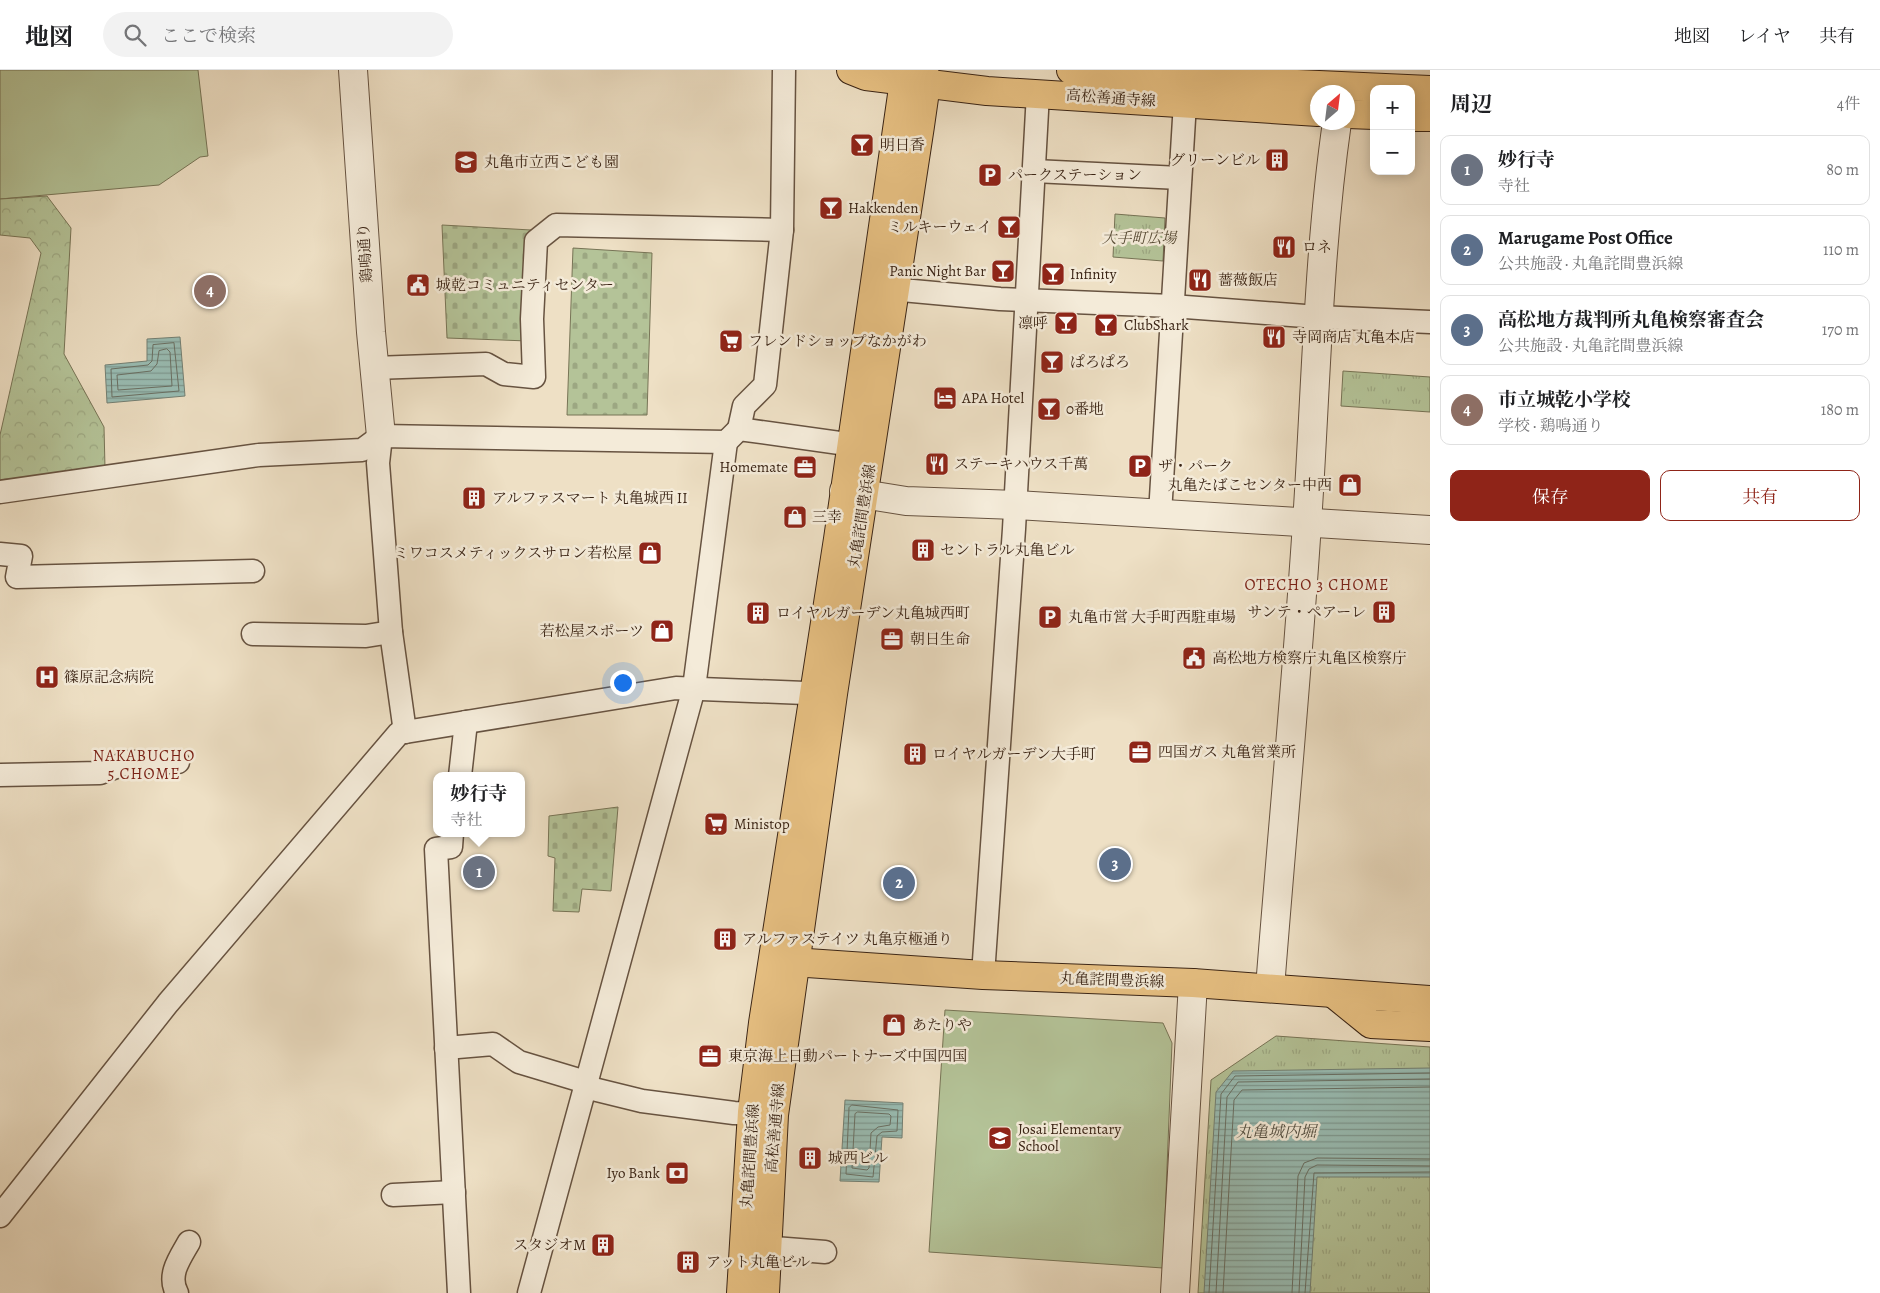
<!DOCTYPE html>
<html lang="ja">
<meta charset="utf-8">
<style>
:root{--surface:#fff;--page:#f2f2f2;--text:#202124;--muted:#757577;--line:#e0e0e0;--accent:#8f2418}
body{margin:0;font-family:Alegreya,"Noto Serif JP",serif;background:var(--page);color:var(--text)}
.controls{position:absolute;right:15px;top:15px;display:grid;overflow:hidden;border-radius:10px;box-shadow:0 2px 12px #0003}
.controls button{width:45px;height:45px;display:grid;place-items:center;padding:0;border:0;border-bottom:1px solid var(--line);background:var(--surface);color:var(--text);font:25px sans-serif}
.compass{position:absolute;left:1310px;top:15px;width:45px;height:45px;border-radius:50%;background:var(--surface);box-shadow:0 2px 12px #0003;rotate:28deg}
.you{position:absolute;left:622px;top:612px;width:18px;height:18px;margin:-12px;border:4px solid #fff;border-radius:50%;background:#1a73e8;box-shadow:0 0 0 8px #1a73e833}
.badge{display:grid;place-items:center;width:32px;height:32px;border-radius:50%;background:var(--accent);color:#fff;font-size:16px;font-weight:700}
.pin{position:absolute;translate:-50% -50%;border:2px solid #fff;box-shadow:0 1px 5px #0006}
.popup{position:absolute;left:433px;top:702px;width:92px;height:65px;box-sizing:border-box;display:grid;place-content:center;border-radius:10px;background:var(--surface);filter:drop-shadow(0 1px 4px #0005);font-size:16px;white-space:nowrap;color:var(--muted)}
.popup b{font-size:19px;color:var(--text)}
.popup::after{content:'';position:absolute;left:50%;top:100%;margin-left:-10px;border:10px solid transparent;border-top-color:var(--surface)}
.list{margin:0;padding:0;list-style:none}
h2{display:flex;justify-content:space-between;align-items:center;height:65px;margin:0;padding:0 20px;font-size:21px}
h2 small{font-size:16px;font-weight:400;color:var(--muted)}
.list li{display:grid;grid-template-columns:32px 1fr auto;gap:15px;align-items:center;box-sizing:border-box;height:70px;margin:0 10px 10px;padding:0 10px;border:1px solid var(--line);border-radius:10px}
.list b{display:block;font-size:19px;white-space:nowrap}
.list p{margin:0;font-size:16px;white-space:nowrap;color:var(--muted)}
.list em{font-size:16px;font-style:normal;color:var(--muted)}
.actions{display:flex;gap:10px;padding:15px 20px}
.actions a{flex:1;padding:11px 0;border:1px solid var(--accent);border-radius:10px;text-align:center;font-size:18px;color:var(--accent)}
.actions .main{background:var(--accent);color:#fff}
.icon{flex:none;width:28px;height:28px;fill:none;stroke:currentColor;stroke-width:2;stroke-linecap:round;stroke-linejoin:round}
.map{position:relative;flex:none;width:1430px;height:1223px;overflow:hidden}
header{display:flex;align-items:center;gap:30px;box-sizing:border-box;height:70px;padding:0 25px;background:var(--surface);border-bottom:1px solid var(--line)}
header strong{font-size:24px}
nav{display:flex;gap:28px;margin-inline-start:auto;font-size:18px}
.search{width:350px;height:45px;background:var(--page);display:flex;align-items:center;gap:12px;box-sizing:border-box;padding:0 18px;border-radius:28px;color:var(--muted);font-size:19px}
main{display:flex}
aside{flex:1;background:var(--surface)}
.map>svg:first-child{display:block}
.green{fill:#b4c398;stroke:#777456}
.forest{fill:url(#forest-crowns);stroke:#777456}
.cemetery{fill:url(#cemetery-stones);stroke:#777456}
.park{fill:url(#park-tufts);stroke:#777456}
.water{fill:url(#water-rules);stroke:#738074}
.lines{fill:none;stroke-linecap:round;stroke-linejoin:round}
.shore{stroke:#6a7064;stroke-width:1}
.minor-casing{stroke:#675341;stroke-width:25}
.tertiary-casing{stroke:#675341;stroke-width:30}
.primary-casing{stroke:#3a2415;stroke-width:30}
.minor{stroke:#f4ebd9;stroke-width:22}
.tertiary{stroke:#f4ebd9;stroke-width:28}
.primary{stroke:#e7c082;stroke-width:28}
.labels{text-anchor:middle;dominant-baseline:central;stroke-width:5;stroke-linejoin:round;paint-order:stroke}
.street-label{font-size:15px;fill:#3a2415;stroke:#f4ebd9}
.poi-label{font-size:15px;fill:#3a2415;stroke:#f4ebd9;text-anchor:start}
.park-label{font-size:15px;font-style:italic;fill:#584c36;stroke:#f4ebd9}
.neighbourhood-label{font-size:16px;letter-spacing:1px;fill:#7a1f14;stroke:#f4ebd9}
.water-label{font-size:16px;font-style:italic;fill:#565245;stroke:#f4ebd9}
</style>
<header>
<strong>地図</strong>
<div class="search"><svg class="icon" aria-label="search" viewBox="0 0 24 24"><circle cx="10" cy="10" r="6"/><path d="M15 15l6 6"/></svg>ここで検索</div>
<nav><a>地図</a><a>レイヤ</a><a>共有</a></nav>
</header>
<main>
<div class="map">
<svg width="1430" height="1223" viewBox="0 0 1430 1223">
<defs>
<pattern id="forest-crowns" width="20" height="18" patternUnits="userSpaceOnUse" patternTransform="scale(1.25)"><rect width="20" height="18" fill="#b4c398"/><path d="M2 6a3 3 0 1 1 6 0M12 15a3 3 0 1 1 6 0" fill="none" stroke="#9ca782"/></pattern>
<pattern id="cemetery-stones" width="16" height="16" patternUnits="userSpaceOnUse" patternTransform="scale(1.25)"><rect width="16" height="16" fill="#b4c398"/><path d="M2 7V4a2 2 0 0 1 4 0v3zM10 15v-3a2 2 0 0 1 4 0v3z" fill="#9ca782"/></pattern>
<pattern id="park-tufts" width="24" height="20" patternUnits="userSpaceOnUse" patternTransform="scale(1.25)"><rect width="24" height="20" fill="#b4c398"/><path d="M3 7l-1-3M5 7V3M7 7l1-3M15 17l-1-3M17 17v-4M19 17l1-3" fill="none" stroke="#9ca782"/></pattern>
<pattern id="water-rules" width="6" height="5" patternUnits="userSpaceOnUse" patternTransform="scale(1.25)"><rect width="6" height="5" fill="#99bdb4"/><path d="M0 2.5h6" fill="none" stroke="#7e9991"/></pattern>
</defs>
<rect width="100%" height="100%" fill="#eee0c5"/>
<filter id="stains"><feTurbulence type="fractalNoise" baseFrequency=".004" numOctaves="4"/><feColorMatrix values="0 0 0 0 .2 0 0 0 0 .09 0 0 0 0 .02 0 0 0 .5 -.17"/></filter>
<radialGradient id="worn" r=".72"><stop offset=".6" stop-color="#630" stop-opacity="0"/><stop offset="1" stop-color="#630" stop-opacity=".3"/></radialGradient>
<g class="green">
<path d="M0,0h198l10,86 -8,1 -41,28 -159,14z"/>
<path d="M945,940l218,13 9,20 -9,225 -234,-16z"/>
</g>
<path class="forest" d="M47,126l24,32 -7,126 40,73 1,41 -105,15v-48l41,-182 -11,-15 -30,-3v-36z"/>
<g class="cemetery">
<path d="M442,155l89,5 -3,111 -81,-3z"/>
<path d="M573,178l79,5 -5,162h-80z"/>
<path d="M618,737l-7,84 -29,-2 -3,23 -26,-1 2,-53 -7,-2 1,-40z"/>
</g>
<g class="park">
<path d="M1115,144l50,4 -2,43 -50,-4z"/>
<path d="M1343,301l87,6v35l-89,-6z"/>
<path d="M1276,966l154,11v246h-232l13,-213z"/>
</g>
<g class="water">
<path d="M180,267l5,59 -78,7 -2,-38 42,-4v-22z"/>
<path d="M1430,998v109h-113l-7,116h-106l12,-201 17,-21z"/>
<path d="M845,1030l58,3 -1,35 -20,-1 -3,45 -39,-1z"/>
</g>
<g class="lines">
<g class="shore">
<path d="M174,273l5,48 -67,6 -1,-28 37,-4 4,-4 1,-16z"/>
<path d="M167,279l3,3 2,34 -54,4 -1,-15 34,-4 6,-7 2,-13z"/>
<path d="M852,1035l46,5 -1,21 -15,1 -5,4 -4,41 -27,-3 3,-66z"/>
<path d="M858,1042l31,2 2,2 -1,9 -12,2 -7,6 -2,35 -2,2 -15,-2 3,-54z"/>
<path d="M1209,1223l12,-199 14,-18 195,-3"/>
<path d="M1216,1223l11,-196 11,-15 192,-3"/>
<path d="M1223,1223l11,-193 8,-10 188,-3"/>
<path d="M1292,1223l6,-117 6,-13 13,-5 113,1"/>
<path d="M1299,1223l6,-116 4,-8 8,-4 113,1"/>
<path d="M1305,1223l9,-120 116,-1"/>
</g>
<g class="minor-casing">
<g id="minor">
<path d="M1034,101l146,7"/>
<path d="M880,218l120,11 172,7 146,11 112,5"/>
<path d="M374,298l112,-4 18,10 30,3 -2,-58 4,-78 20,-16 226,5"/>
<path d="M739,359l5,-23 21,-21 17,-155 2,-160"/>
<path d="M381,366l-3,27 13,169 14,100"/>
<path d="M0,422l259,-37 103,-5 19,-14 345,6 13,-13 129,18"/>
<path d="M1160,444l26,-428"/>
<path d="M0,484l21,2 -4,21 236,-6"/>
<path d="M253,564l113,2 25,-4"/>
<path d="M0,705l100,-2 29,-11h49"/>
<path d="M460,706l6,-54"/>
<path d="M452,763l-1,14 -15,2 23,444"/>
<path d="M983,905l31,-446 24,-436"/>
<path d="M446,978l47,-4 26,18 60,18 6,7 57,14 92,12 34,1"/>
<path d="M393,1125l61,-3"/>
<path d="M0,1146l168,-213 231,-270 277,-45 154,6"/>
<path d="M750,1176l75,6"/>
<path d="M177,1223c-10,-18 3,-35 12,-51"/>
<path d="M529,1223l165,-605 32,-246"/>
</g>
</g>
<g class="tertiary-casing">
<g id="tertiary">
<path d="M353,0l18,262 10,104"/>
<path d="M844,421l62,10 110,4 414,25"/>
<path d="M1270,918c12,-155 27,-310 37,-465 9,-134 11,-268 30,-401"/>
<path d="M1175,1223l18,-310"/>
</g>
</g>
<g class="primary-casing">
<g id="primary">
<path d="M851,0l15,6 121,15 331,21"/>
<path d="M1071,0l115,9 244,11"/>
<path d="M1348,44l26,1"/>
<path d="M1411,47h19"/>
<path d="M778,891l205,14 210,8 237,17"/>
<path d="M1334,924l37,30 59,3"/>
<path d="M741,1223l11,-181 11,-89 75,-484 66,-458 8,-11"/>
<path d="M765,1223l9,-178 59,-421 87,-568 6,-42 -2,-14"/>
</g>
</g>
<use href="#minor" class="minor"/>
<use href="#tertiary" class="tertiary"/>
<use href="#primary" class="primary"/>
</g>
<defs>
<g id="bar-square" transform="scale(1.25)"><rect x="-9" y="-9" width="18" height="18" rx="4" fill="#8f2418" stroke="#f4ebd9"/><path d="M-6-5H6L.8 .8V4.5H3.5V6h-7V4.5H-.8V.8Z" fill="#fff"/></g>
<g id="building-square" transform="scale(1.25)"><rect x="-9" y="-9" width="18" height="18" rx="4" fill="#8f2418" stroke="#f4ebd9"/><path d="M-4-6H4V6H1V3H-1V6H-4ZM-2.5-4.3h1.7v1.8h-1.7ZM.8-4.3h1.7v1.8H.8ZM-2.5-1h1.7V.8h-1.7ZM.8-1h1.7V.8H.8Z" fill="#fff"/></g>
<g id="school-square" transform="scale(1.25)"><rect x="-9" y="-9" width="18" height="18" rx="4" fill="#8f2418" stroke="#f4ebd9"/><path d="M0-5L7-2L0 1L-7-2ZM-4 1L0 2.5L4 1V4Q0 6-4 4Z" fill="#fff"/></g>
<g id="parking-square" transform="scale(1.25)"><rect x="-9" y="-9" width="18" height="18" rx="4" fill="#8f2418" stroke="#f4ebd9"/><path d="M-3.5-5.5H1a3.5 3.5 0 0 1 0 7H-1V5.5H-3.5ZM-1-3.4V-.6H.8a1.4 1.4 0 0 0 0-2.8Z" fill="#fff"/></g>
<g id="restaurant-square" transform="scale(1.25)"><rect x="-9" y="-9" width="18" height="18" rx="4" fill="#8f2418" stroke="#f4ebd9"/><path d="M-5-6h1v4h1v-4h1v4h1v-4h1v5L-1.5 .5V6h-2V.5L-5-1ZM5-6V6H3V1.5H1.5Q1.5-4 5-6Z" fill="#fff"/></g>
<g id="civic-square" transform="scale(1.25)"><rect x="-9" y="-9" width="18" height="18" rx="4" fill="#8f2418" stroke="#f4ebd9"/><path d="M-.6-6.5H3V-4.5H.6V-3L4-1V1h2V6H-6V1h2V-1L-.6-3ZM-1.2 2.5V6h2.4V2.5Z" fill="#fff"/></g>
<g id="supermarket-square" transform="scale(1.25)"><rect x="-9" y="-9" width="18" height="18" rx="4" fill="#8f2418" stroke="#f4ebd9"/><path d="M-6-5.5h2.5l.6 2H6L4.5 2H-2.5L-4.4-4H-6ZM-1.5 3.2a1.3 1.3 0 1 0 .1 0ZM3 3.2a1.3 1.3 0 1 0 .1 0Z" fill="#fff"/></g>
<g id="hotel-square" transform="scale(1.25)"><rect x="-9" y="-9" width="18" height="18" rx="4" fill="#8f2418" stroke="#f4ebd9"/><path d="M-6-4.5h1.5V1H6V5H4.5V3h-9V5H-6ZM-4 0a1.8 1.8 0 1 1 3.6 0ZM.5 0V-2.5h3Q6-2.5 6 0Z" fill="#fff"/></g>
<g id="office-square" transform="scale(1.25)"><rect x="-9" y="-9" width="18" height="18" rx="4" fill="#8f2418" stroke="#f4ebd9"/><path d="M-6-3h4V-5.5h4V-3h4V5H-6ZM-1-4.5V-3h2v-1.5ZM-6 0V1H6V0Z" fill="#fff"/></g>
<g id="shop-square" transform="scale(1.25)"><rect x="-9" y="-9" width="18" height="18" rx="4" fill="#8f2418" stroke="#f4ebd9"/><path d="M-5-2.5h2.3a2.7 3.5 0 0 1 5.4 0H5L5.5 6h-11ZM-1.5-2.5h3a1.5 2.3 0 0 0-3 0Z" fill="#fff"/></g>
<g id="hospital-square" transform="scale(1.25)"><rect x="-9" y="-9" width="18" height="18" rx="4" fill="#8f2418" stroke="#f4ebd9"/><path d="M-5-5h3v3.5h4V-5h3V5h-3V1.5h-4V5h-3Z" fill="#fff"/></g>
<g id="bank-square" transform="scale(1.25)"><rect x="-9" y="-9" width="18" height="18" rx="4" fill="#8f2418" stroke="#f4ebd9"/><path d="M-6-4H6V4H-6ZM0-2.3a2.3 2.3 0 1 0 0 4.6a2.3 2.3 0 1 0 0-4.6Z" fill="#fff"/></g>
</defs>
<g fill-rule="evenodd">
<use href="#bar-square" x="862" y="75"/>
<use href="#building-square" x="1277" y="90"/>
<use href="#school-square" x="466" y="92"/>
<use href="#parking-square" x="990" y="105"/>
<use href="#bar-square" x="831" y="138"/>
<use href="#bar-square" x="1009" y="157"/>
<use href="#restaurant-square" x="1284" y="177"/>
<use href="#bar-square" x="1003" y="201"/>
<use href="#bar-square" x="1053" y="204"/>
<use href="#restaurant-square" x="1200" y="210"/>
<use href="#civic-square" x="418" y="215"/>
<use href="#bar-square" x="1066" y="253"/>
<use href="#bar-square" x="1106" y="255"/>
<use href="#restaurant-square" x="1274" y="267"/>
<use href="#supermarket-square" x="731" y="271"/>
<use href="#bar-square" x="1052" y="292"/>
<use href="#hotel-square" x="945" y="328"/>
<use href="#bar-square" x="1049" y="339"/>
<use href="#restaurant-square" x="937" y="394"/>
<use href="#parking-square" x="1140" y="396"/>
<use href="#office-square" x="805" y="397"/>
<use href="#shop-square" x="1350" y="415"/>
<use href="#building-square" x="474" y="428"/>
<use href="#shop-square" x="795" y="447"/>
<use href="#building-square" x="923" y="480"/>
<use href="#shop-square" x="650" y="483"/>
<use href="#building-square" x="1384" y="542"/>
<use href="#building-square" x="758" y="543"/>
<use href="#parking-square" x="1050" y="547"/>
<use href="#shop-square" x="662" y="561"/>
<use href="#office-square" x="892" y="569"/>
<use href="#civic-square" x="1194" y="588"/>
<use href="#hospital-square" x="47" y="607"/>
<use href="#office-square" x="1140" y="682"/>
<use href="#building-square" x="915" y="684"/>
<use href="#supermarket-square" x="716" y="754"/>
<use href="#building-square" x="725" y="869"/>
<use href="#shop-square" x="894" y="955"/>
<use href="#office-square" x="710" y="986"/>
<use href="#school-square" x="1000" y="1068"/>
<use href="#building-square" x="810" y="1088"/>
<use href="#bank-square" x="677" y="1103"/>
<use href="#building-square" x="603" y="1175"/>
<use href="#building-square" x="688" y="1192"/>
</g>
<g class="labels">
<g class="street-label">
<text transform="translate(1111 28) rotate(4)">高松善通寺線</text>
<text transform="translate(365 183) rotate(-94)">鶏鳴通り</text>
<text transform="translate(862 446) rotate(-81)">丸亀詫間豊浜線</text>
<text transform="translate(1112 910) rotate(2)">丸亀詫間豊浜線</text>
<text transform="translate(775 1058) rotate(-85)">高松善通寺線</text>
<text transform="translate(750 1086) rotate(-86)">丸亀詫間豊浜線</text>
</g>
<g class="poi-label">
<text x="880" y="75">明日香</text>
<text x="1260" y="90" text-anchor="end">グリーンビル</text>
<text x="484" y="92">丸亀市立西こども園</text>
<text x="1008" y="105">パークステーション</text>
<text x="848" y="138">Hakkenden</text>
<text x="992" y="157" text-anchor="end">ミルキーウェイ</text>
<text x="1302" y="177">ロネ</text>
<text x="986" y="201" text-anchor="end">Panic Night Bar</text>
<text x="1070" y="204">Infinity</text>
<text x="1218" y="210">薔薇飯店</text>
<text x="436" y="215">城乾コミュニティセンター</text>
<text x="1048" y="253" text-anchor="end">凛呼</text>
<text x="1124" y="255">ClubShark</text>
<text x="1292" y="267">寺岡商店 丸亀本店</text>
<text x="748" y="271">フレンドショップなかがわ</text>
<text x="1070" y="292">ぱろぱろ</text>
<text x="962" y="328">APA Hotel</text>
<text x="1066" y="339">0番地</text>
<text x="954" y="394">ステーキハウス千萬</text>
<text x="1158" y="396">ザ・パーク</text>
<text x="788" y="397" text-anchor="end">Homemate</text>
<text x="1332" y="415" text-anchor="end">丸亀たばこセンター中西</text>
<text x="492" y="428">アルファスマート 丸亀城西 II</text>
<text x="812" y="447">三幸</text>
<text x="940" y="480">セントラル丸亀ビル</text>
<text x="632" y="483" text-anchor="end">ミワコスメティックスサロン若松屋</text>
<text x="1366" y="542" text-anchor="end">サンテ・ペアーレ</text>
<text x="776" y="543">ロイヤルガーデン丸亀城西町</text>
<text x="1068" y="547">丸亀市営 大手町西駐車場</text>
<text x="644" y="561" text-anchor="end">若松屋スポーツ</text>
<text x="910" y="569">朝日生命</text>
<text x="1212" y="588">高松地方検察庁丸亀区検察庁</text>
<text x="64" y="607">篠原記念病院</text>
<text x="1158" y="682">四国ガス 丸亀営業所</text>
<text x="932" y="684">ロイヤルガーデン大手町</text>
<text x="734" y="754">Ministop</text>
<text x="742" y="869">アルファステイツ 丸亀京極通り</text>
<text x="912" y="955">あたりや</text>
<text x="728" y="986">東京海上日動パートナーズ中国四国</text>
<text x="1018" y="1059">Josai Elementary<tspan x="1018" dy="17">School</tspan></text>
<text x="828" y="1088">城西ビル</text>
<text x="660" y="1103" text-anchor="end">Iyo Bank</text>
<text x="586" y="1175" text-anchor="end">スタジオM</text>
<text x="706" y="1192">アット丸亀ビル</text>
</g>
<g class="park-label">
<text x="1139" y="168">大手町広場</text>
</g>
<g class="neighbourhood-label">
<text x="1317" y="515">OTECHO 3 CHOME</text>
<text x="144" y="686">NAKABUCHO<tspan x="144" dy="18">5 CHOME</tspan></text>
</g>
<g class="water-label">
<text x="1276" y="1062">丸亀城内堀</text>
</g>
</g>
<rect width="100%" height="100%" filter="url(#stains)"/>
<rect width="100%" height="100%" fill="url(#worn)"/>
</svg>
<div class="controls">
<button>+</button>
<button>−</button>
</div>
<svg class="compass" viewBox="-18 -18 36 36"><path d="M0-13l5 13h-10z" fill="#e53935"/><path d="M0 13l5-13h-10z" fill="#757577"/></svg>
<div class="you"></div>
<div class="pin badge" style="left:479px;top:802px;background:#6b7280">1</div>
<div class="popup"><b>妙行寺</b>寺社</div>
<div class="pin badge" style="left:899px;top:813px;background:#5c6f8a">2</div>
<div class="pin badge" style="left:1115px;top:794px;background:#5c6f8a">3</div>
<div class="pin badge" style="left:210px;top:221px;background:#8d6e63">4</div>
</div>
<aside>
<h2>周辺<small>4件</small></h2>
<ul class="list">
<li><span class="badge" style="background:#6b7280">1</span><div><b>妙行寺</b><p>寺社</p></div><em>80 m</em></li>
<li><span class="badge" style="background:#5c6f8a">2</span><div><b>Marugame Post Office</b><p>公共施設 · 丸亀詫間豊浜線</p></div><em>110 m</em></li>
<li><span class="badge" style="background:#5c6f8a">3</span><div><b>高松地方裁判所丸亀検察審査会</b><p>公共施設 · 丸亀詫間豊浜線</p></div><em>170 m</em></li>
<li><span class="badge" style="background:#8d6e63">4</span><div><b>市立城乾小学校</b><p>学校 · 鶏鳴通り</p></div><em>180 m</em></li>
</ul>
<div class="actions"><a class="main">保存</a><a>共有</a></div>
</aside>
</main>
